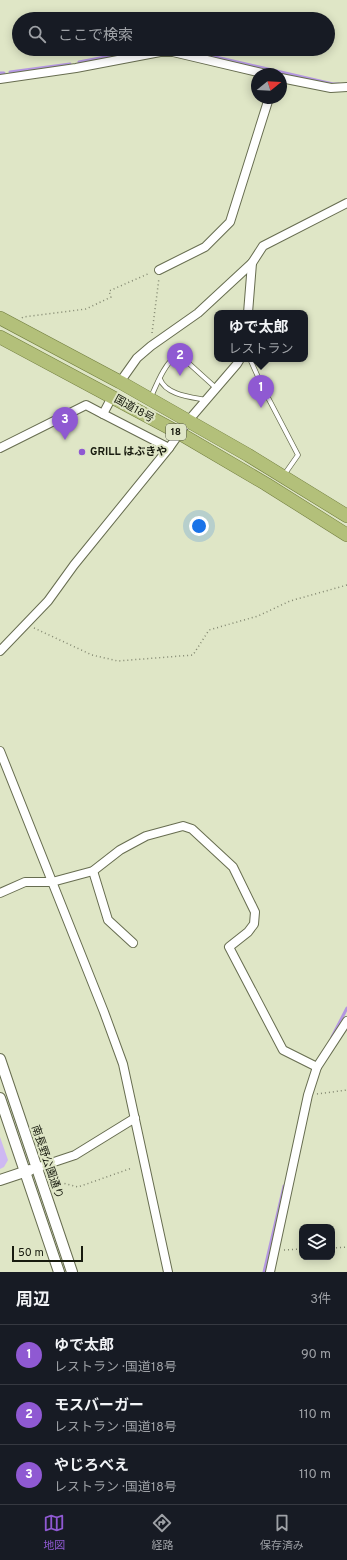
<!DOCTYPE html>
<html lang="ja">
<meta charset="utf-8">
<style>
:root{--surface:#171b24;--page:#20242c;--text:#f1f3f6;--muted:#9ea1a6;--line:#363941;--accent:#8f59d2}
body{margin:0;font-family:Overpass,"Noto Sans JP",sans-serif;background:var(--page);color:var(--text)}
.controls{position:absolute;right:12px;bottom:12px;display:grid;overflow:hidden;border-radius:8px;box-shadow:0 2px 10px #0003}
.controls button{width:36px;height:36px;display:grid;place-items:center;padding:0;border:0;border-bottom:1px solid var(--line);background:var(--surface);color:var(--text);font:20px sans-serif}
.compass{position:absolute;left:251px;top:68px;width:36px;height:36px;border-radius:50%;background:var(--surface);box-shadow:0 2px 10px #0003;rotate:72deg}
.scale{position:absolute;left:12px;bottom:10px;width:71px;box-sizing:border-box;padding-left:4px;border:2px solid #181b0f;border-top:0;font-size:11px;line-height:14px;white-space:nowrap;color:#181b0f;-webkit-text-stroke:3px #dfe6c6;paint-order:stroke}
.you{position:absolute;left:199px;top:526px;width:14px;height:14px;margin:-10px;border:3px solid #fff;border-radius:50%;background:#1a73e8;box-shadow:0 0 0 6px #1a73e833}
.badge{display:grid;place-items:center;width:26px;height:26px;border-radius:50%;background:var(--accent);color:#fff;font-size:13px;font-weight:700}
.pin{position:absolute;translate:-50% -33px;filter:drop-shadow(0 1px 2px #0008)}
.pin::after{content:'';position:absolute;top:21px;width:14px;height:12px;background:inherit;clip-path:polygon(0 0,100% 0,50% 100%)}
.popup{position:absolute;left:214px;top:310px;width:94px;height:52px;box-sizing:border-box;display:grid;place-content:center;border-radius:8px;background:var(--surface);filter:drop-shadow(0 1px 3px #0005);font-size:13px;white-space:nowrap;color:var(--muted)}
.popup b{font-size:15px;color:var(--text)}
.popup::after{content:'';position:absolute;left:50%;top:100%;margin-left:-8px;border:8px solid transparent;border-top-color:var(--surface)}
.list{margin:0;padding:0;list-style:none}
h2{display:flex;justify-content:space-between;align-items:center;height:52px;margin:0;padding:0 16px;font-size:17px}
h2 small{font-size:13px;font-weight:400;color:var(--muted)}
.list li{display:grid;grid-template-columns:26px 1fr auto;gap:12px;align-items:center;box-sizing:border-box;height:60px;padding:0 16px;border-top:1px solid var(--line)}
.list b{display:block;font-size:15px;white-space:nowrap}
.list p{margin:0;font-size:13px;white-space:nowrap;color:var(--muted)}
.list em{font-size:13px;font-style:normal;color:var(--muted)}
.icon{flex:none;width:22px;height:22px;fill:none;stroke:currentColor;stroke-width:2;stroke-linecap:round;stroke-linejoin:round}
.map{position:relative;flex:none;width:347px;height:1272px;overflow:hidden}
.search{position:absolute;background:var(--surface);box-shadow:0 2px 10px #0003;left:12px;right:12px;top:12px;height:44px;display:flex;align-items:center;gap:10px;box-sizing:border-box;padding:0 14px;border-radius:22px;color:var(--muted);font-size:15px}
.sheet{height:232px;background:var(--surface)}
nav{display:flex;justify-content:space-around;align-items:center;box-sizing:border-box;height:56px;border-top:1px solid var(--line);background:var(--surface);font-size:11px;color:var(--muted)}
nav a{display:grid;justify-items:center;gap:2px}
nav .on{color:var(--accent)}
.map>svg:first-child{display:block}
.green{fill:#ceb8f2}
.lines{fill:none;stroke-linecap:round;stroke-linejoin:round}
.stream{stroke:#b497e1;stroke-width:3}
.service-casing{stroke:#676d50;stroke-width:5.5}
.minor-casing{stroke:#676d50;stroke-width:10}
.tertiary-casing{stroke:#676d50;stroke-width:12}
.trunk-casing{stroke:#707c3e;stroke-width:14}
.path{stroke:#828770;stroke-width:1.5;stroke-dasharray:1 3;stroke-linecap:butt}
.service{stroke:#fff;stroke-width:4}
.minor{stroke:#fff;stroke-width:8}
.tertiary{stroke:#fff;stroke-width:10}
.trunk{stroke:#b3c07a;stroke-width:13}
.poi-dot{fill:#8f59d2;stroke:#dfe6c6;stroke-width:1.5}
.labels{text-anchor:middle;dominant-baseline:central;stroke-width:4;stroke-linejoin:round;paint-order:stroke}
.shield{fill:#dfe6c6;stroke:#545846;stroke-width:1}
.shield-label{font-size:10px;font-weight:bold;fill:#181b0f}
.street-label{font-size:11px;fill:#181b0f;stroke:#dfe6c6}
.poi-label{font-size:11px;font-weight:bold;fill:#181b0f;stroke:#dfe6c6;text-anchor:start}
</style>
<div class="map">
<svg width="347" height="1272" viewBox="0 0 347 1272">
<rect width="100%" height="100%" fill="#dfe6c6"/>
<path class="green" d="M0,1137l8,23 -4,7 -4,2z"/>
<g class="lines">
<g class="stream">
<path d="M181,49l152,35h6"/>
<path d="M79,62l68,-13"/>
<path d="M10,72l60,-8"/>
<path d="M0,73h4"/>
<path d="M332,1037l15,-29"/>
<path d="M264,1272l20,-86"/>
</g>
<g class="service-casing">
<g id="service">
<path d="M250,359l13,29 35,67 -14,20"/>
<path d="M160,379c6,16 31,18 46,21"/>
<path d="M151,397c4,-9 16,-40 27,-40 1,0 5,2 6,2l32,29"/>
</g>
</g>
<g class="minor-casing">
<g id="minor">
<path d="M281,78l50,10 16,-1"/>
<path d="M0,79l76,-11 84,-16h13l93,22"/>
<path d="M159,270l46,-23 25,-25 39,-124"/>
<path d="M248,313l4,-50 11,-17 84,-43"/>
<path d="M120,382l17,-24 14,-12 47,-33 54,-50"/>
<path d="M103,414l66,34"/>
<path d="M0,448l86,-43 17,9 9,-17"/>
<path d="M0,651l48,-50 26,-36 95,-117 19,-27 49,-57 3,-5"/>
<path d="M0,751l104,261 19,52 45,208"/>
<path d="M93,871l15,49 25,23"/>
<path d="M0,893l25,-11h27l41,-11 27,-21 26,-14 37,-10 9,3 41,38 22,45 -1,12 -6,8 -19,15 54,103 34,17"/>
<path d="M36,1168l39,-13 60,-37"/>
<path d="M270,1272l38,-177 9,-28 30,-46"/>
</g>
</g>
<g class="tertiary-casing">
<g id="tertiary">
<path d="M0,1059l72,213"/>
<path d="M0,1098l59,174"/>
<path d="M0,1180l30,-10"/>
</g>
</g>
<g class="trunk-casing">
<g id="trunk">
<path d="M0,318l120,64 128,73 99,61"/>
<path d="M0,337l179,96 87,51 81,51"/>
</g>
</g>
<g class="path">
<path d="M22,318l1,-1 63,-8 25,-12 -2,-6 41,-18"/>
<path d="M152,333l7,-55"/>
<path d="M34,628l58,27 26,6 75,-6 16,-25 49,-14 32,-15 57,-16"/>
<path d="M317,1094l30,-4"/>
<path d="M53,1186l10,-3 15,4 54,-19"/>
<path d="M332,1248l15,-1"/>
<path d="M284,1250l18,-1"/>
</g>
<use href="#service" class="service"/>
<use href="#minor" class="minor"/>
<use href="#tertiary" class="tertiary"/>
<use href="#trunk" class="trunk"/>
</g>
<circle class="poi-dot" cx="82" cy="452" r="4"/>
<g class="labels">
<rect class="shield" x="166" y="424" width="20" height="16" rx="3"/>
<g class="shield-label">
<text x="176" y="432">18</text>
</g>
<g class="street-label">
<text transform="translate(134 409) rotate(29)">国道18号</text>
<text transform="translate(47 1162) rotate(71)">南長野公園通り</text>
</g>
<g class="poi-label">
<text x="90" y="452">GRILL はぶきや</text>
</g>
</g>
</svg>
<div class="controls">
<button><svg class="icon" aria-label="layers" viewBox="0 0 24 24"><path d="M12 4l9 5-9 5-9-5zM3 14l9 5 9-5"/></svg></button>
</div>
<svg class="compass" viewBox="-18 -18 36 36"><path d="M0-13l5 13h-10z" fill="#e53935"/><path d="M0 13l5-13h-10z" fill="#9ea1a6"/></svg>
<div class="scale">50 m</div>
<div class="you"></div>
<div class="pin badge" style="left:261px;top:408px">1</div>
<div class="popup"><b>ゆで太郎</b>レストラン</div>
<div class="pin badge" style="left:180px;top:376px">2</div>
<div class="pin badge" style="left:65px;top:440px">3</div>
<div class="search"><svg class="icon" aria-label="search" viewBox="0 0 24 24"><circle cx="10" cy="10" r="6"/><path d="M15 15l6 6"/></svg>ここで検索</div>
</div>
<section class="sheet">
<h2>周辺<small>3件</small></h2>
<ul class="list">
<li><span class="badge">1</span><div><b>ゆで太郎</b><p>レストラン · 国道18号</p></div><em>90 m</em></li>
<li><span class="badge">2</span><div><b>モスバーガー</b><p>レストラン · 国道18号</p></div><em>110 m</em></li>
<li><span class="badge">3</span><div><b>やじろべえ</b><p>レストラン · 国道18号</p></div><em>110 m</em></li>
</ul>
</section>
<nav>
<a class="on"><svg class="icon" aria-label="map" viewBox="0 0 24 24"><path d="M3 6l6-2 6 2 6-2v14l-6 2-6-2-6 2zM9 4v14M15 6v14"/></svg>地図</a>
<a><svg class="icon" aria-label="directions" viewBox="0 0 24 24"><path d="M12 3l9 9-9 9-9-9zM9 14v-3h6M13 9l2 2-2 2"/></svg>経路</a>
<a><svg class="icon" aria-label="saved" viewBox="0 0 24 24"><path d="M7 4h10v16l-5-4-5 4z"/></svg>保存済み</a>
</nav>
